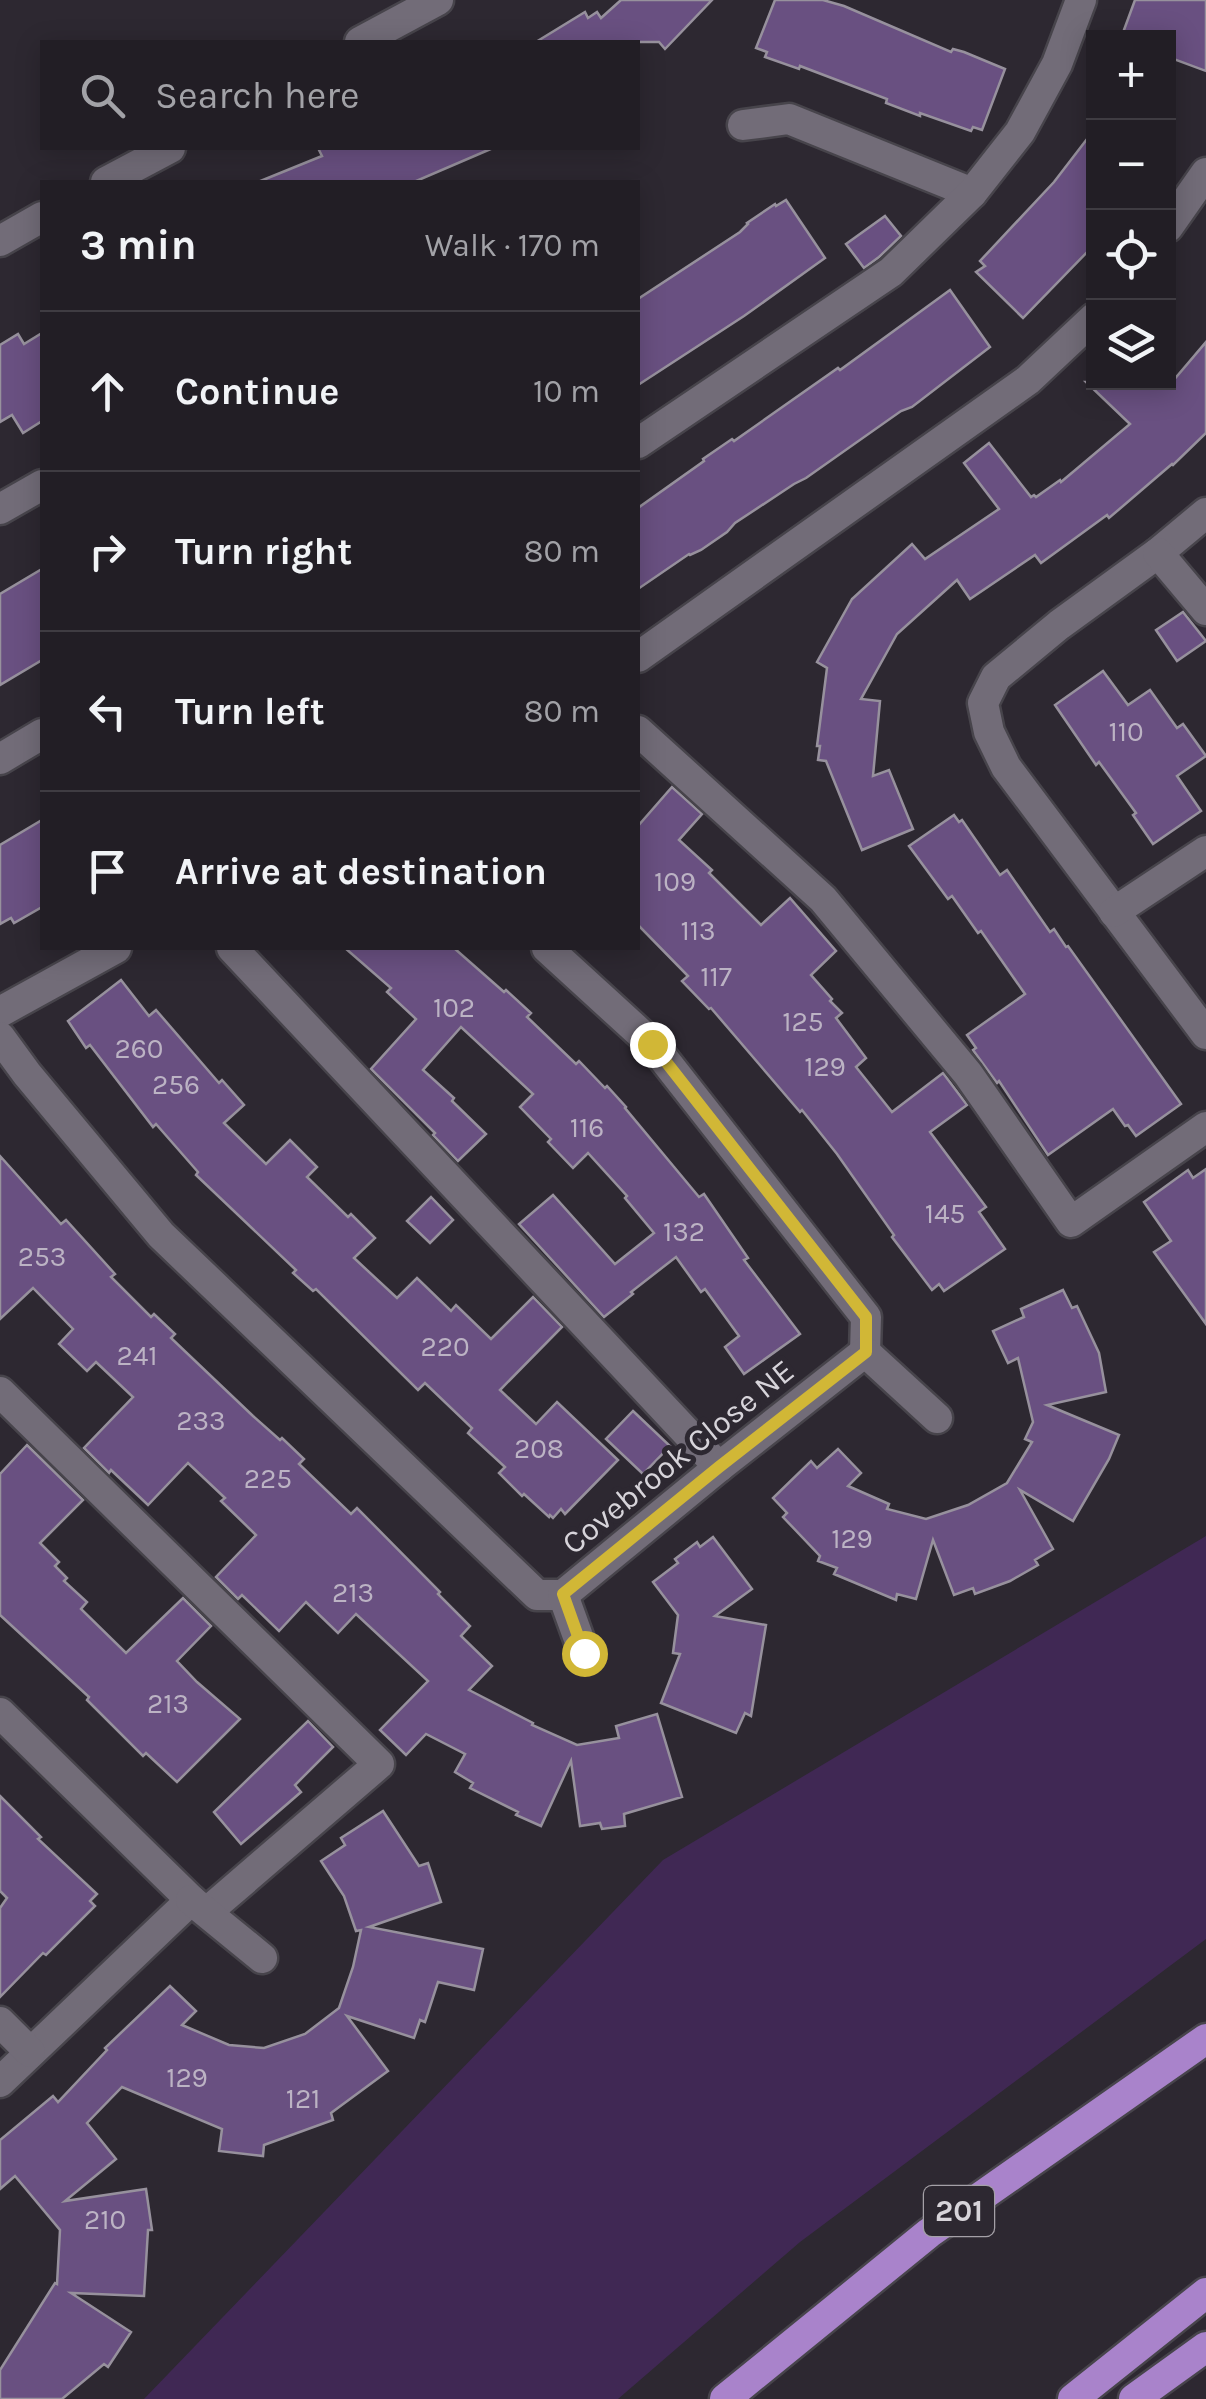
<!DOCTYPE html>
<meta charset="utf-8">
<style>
:root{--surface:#221e25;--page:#2a272d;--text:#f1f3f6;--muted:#a2a2a7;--line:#3f3c42}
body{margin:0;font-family:Karla,sans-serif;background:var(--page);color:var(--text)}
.controls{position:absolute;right:30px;top:30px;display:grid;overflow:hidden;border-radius:0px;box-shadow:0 5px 25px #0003}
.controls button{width:90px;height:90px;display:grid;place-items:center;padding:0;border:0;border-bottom:2px solid var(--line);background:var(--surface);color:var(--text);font:50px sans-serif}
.stop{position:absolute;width:30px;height:30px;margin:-22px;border:8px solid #d1b736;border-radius:50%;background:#fff}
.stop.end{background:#d1b736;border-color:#fff;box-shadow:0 2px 10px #0008}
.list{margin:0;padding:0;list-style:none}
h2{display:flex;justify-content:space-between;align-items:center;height:130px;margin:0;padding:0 40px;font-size:42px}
h2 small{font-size:32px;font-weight:400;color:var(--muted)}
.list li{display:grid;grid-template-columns:65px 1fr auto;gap:30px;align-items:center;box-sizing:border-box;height:160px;padding:0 40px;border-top:2px solid var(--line)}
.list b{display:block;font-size:38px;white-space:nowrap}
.list em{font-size:32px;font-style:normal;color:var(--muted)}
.icon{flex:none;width:55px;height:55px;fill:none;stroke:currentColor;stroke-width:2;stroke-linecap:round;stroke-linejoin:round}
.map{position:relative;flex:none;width:1206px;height:2399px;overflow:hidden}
.search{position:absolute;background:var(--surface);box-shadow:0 5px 25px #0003;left:40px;top:40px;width:600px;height:110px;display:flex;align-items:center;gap:25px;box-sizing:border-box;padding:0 35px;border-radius:0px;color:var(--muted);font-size:38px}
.panel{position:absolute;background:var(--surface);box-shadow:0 5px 25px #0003;left:40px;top:180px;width:600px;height:770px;border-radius:0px}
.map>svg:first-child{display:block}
.green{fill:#402854}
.building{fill:#695081;stroke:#97919d;stroke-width:2.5}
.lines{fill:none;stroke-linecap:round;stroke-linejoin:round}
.minor-casing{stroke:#47444b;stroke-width:35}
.highway-casing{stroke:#47444b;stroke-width:35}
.minor{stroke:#726c78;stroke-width:30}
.highway{stroke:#a983cb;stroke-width:30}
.route{stroke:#d1b736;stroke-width:12}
.labels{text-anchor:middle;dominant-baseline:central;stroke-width:10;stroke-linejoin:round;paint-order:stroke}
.number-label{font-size:28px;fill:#bcb3c4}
.shield{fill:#2d2831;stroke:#a4a0a7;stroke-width:2.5}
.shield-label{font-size:30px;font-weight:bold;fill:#d7d4da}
.street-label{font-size:32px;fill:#d7d4da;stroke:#2d2831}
</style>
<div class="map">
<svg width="1206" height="2399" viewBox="0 0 1206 2399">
<rect width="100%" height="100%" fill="#2d2831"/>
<path class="green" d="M1206,1536v403l-406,303 -182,157h-474l519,-539z"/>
<g class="building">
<path d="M621,0h91l-47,49 -6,-7h-123l49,-30 3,6 9,-6 4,6z"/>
<path d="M775,0h48l21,6 107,46 2,-3 11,3 41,17 -23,61 -9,-3 -2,4 -51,-18v3l-34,-13 1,-4 -87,-33 -1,3 -34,-12 2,-5 -11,-4z"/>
<path d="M1135,0h71v71l-38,-14v-19h-47z"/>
<path d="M1094,130v115l-71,73 -47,-46 9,-6 -5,-5 74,-79z"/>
<path d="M318,148h175l-79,34h-156l64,-26z"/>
<path d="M786,200l39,58 -81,58 -106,69v-86l102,-67 8,-8 -1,-1 28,-19 1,2z"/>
<path d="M885,216l16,20 -22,21 -15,11 -18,-24z"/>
<path d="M950,290l40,57 -78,60 -11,4 -95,67 -12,6 -59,39 -8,9 -26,18 -11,5 -1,-1 -51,35v-81l66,-47 -1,-2 29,-20 2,2 104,-73 2,2z"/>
<path d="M42,333v88l-19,12 -11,-18 -12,7v-77l18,-11 6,10z"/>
<path d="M1206,342v91l-33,32 -1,-1 -63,54 -2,-3 -66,48 -6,-8 -65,44 -13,-19 -60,54 -36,65 19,2 -7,75 16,-6 24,59 -51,21 -36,-89 -8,-1 2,-14h-3l10,-78 -10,-6 35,-63 60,-55 13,15 74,-50 -35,-46 25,-20 42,54 3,-2 2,2 24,-17 1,2 69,-58 -44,-42h86z"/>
<path d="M42,569v91l-42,25v-91z"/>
<path d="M1183,612l23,29 -29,20 -21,-31z"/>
<path d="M1103,671l25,34 22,-15 27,38 6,-4 23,32 -29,20 24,35 -48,33 -20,-29 3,-2 -37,-51 -3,3 -41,-60z"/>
<path d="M672,787l30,27 -23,26 33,30 -3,3 52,52 29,-27 46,53 -25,24 21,24 -2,2 12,12 -6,5 30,40 -10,9 36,45 51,-39 24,32 -37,27 56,75 -7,5 26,37 -61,42 -5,-7 -7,6 -40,-53 2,-2 -57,-81 -35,-44 -2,2 -89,-104 -2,1 -27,-28 6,-5 -50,-51v-99z"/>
<path d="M954,815l5,7 3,-2 38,55 7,-5 43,62 4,-3 12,18 2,-1 113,158 -45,32 -8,-11 -3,1 -12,-17 -65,46 -49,-74 -2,2 -24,-33 3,-2 -9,-13 58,-41 -44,-63 -3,2 -26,-37 -4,3 -39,-53z"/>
<path d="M42,820v87l-28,16 -3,-5 -11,6v-79z"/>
<path d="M345,948h109l50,44 2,-2 25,23 -4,4 49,47 3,-3 26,27 2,-2 19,21 -1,1 74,89 5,-3 44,64 -4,2 56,74 -56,40 -19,-27 14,-11 -34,-47 -4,3 -25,-35 -45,35 2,2 -29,23 -85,-93 34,-29 62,69 39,-31 -29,-35 2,-2 -39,-43 -15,15 -25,-26 3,-3 -31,-32 13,-13 -72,-67 -38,43 31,28 -2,3 34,33 -28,27 -25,-26 2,-2 -64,-64 45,-50 -29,-27 4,-4z"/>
<path d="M121,980l28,36 7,-6 63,73 3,-3 22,25 -20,18 42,41 24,-24 27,27 -10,10 41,40 3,-3 24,24 -21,20 43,40 20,-20 34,33 5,-6 35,34 42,-42 29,30 -62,63 36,34 21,-22 61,58 -53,54 -4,-5 -8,9 -3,-3 -1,2 -25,-23 -2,2 -23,-23 6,-6 -37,-34 4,-5 -47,-45 -7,7 -102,-101 -3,2 -20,-18 3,-3 -100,-95 2,-3 -42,-48 -3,3 -63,-82 -4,3 -18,-27z"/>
<path d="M0,1156l61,68 5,-4 49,54 -4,3 40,40 3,-3 21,20 -4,4 82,78 27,24 2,-2 22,21 -5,5 52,50 6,-6 83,84 -2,2 32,32 -9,10 31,30 -23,24 64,33 -1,2 45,20 42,-7 -3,-12 41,-12 25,83 -58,17 1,12 -23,3 -2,-6 -20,3 -9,-65 -30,65 -25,-11 2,-3 -48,-24 3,-5 -18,-11 10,-18 -39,-20 -20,21 -26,-25 48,-49 -72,-67 -18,19 -32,-31 -27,29 -37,-36 -4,4 -22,-22 40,-42 -35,-34 4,-3 -37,-35 -40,42 -37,-35 -2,3 -25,-25 49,-51 -37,-35 -9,9 -28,-27 14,-15 -40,-41 -33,31z"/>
<path d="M1206,1169v155l-52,-72 17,-11 -27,-39 44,-32 5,8z"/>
<path d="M431,1197l22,23 -23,23 -23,-22z"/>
<path d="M1063,1290l9,18 5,-2 22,47 7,39 -59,13 72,30 -10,24 -36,62 -53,-31 33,59 -18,11 3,5 -28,16 -35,13 -2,-6 -19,7 -21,-55 -17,59 -19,-5 -1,6 -62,-26 3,-6 -19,-7 2,-5 -37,-39 4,-4 -14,-15 38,-37 6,7 21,-19 23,24 -13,13 41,18 -2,5 39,10 42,-14 39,-22 25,-41 -7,-3 8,-17 -15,-64 -10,5 -15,-32 31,-14 -3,-8z"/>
<path d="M633,1411l37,35 -27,28 -37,-35z"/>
<path d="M27,1445l56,55 -43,43 19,19 -4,4 12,12 -3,3 23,21 -6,7 45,44 57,-55 28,28 -34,35 20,21 43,37 -63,63 -31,-29 -3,3 -56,-56 2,-3 -89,-82v-141z"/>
<path d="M713,1537l39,52 -37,27 51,9 -15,91 -6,-3 -9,20 -75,-30 19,-49 -7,-1 5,-38 -25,-33 25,-19 -3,-4 22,-17 3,5z"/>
<path d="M308,1721l25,26 -38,38 6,7 -60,52 -27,-32z"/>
<path d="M0,1796l41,41 -3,2 59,55 -7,7 5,5 -49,49 -3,-2 -43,44v-89l7,-10 -7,-7z"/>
<path d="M383,1811l36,55 9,-3 13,39 -72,25 114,22 -9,41 -36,-8 -13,40 -5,-2 -6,18 -67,-22 41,55 -57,42 2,7 -69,25 -1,11 -44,-5 3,-22 -100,-42 -35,36 29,36 -51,42 81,-12 6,41h-4l-4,66 -73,-3 60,39 -23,35 -4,-3 -42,35h-62v-29l55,-87 2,1 3,-54 -45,-54 -15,13v-49l53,-44 5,6 49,-52 -2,-2 65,-62 26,25 -14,14 47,20 35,3 41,-14 34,-26 14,-41 8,-37 -5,1 -12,-35 -23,-35 24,-16 -4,-7z"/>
</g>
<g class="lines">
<g class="minor-casing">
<g id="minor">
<path d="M360,42l78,-42"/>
<path d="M743,125l46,-6 183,74"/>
<path d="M106,182l64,-34"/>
<path d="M1168,227l38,-54"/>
<path d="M0,241l42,-24"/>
<path d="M638,443l253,-171 81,-79 48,-61 37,-68 24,-64"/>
<path d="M0,509l42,-24"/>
<path d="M1206,513l-48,40 -99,72 -63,52 -13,26 6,29 17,35 200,267"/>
<path d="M1158,553l48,57"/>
<path d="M638,657l390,-277 66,-62"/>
<path d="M638,731l185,168 145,175 103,148 135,-95"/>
<path d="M0,759l42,-25"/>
<path d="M1114,912l92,-61"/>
<path d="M232,948l487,519"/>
<path d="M547,948l105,96 214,273 -1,35"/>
<path d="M0,1012l116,-64"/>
<path d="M0,1037l27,37 134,161 376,360h26l156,-128 146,-115"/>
<path d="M865,1352l72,66"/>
<path d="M0,1392l379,372 -172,148"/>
<path d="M563,1595l21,58"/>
<path d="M0,1713l191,187 -191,182"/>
<path d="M191,1900l71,58"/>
<path d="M0,2022l30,30"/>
</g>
</g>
<g class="highway-casing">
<g id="highway">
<path d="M725,2399l204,-166 277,-194"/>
<path d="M1073,2399l133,-106"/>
<path d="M1134,2399l72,-52"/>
</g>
</g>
<use href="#minor" class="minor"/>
<use href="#highway" class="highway"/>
</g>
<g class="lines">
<path class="route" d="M584,1653l-21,-59 156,-127 147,-115v-35l-214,-273"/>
</g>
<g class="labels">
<g class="number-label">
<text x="1126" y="731">110</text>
<text x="675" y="881">109</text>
<text x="698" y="930">113</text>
<text x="716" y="976">117</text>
<text x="454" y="1007">102</text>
<text x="803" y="1021">125</text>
<text x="139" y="1048">260</text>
<text x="825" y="1066">129</text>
<text x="176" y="1084">256</text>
<text x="587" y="1127">116</text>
<text x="945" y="1213">145</text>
<text x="684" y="1231">132</text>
<text x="42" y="1256">253</text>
<text x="445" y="1346">220</text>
<text x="137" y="1355">241</text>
<text x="201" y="1420">233</text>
<text x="539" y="1448">208</text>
<text x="268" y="1478">225</text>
<text x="852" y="1538">129</text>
<text x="353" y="1592">213</text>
<text x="168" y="1703">213</text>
<text x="187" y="2077">129</text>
<text x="303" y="2098">121</text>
<text x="105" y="2219">210</text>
</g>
<rect class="shield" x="924" y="2186" width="70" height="50" rx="8"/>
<g class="shield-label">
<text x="959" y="2211">201</text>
</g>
<g class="street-label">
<text transform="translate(678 1457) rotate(-39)">Covebrook Close NE</text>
</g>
</g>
</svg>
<div class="controls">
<button>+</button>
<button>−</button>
<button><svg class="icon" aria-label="locate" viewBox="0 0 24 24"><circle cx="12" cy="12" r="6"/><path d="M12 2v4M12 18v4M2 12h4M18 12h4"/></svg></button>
<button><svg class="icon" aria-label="layers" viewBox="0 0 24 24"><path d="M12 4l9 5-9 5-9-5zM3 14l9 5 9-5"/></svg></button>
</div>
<div class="stop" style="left:584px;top:1653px"></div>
<div class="stop end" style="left:652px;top:1044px"></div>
<div class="search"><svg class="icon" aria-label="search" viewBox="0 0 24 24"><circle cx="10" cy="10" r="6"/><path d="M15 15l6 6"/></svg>Search here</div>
<section class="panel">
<h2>3 min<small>Walk · 170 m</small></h2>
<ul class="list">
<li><svg class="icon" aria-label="ahead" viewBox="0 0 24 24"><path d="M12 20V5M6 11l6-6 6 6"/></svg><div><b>Continue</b></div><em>10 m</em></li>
<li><svg class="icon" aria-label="right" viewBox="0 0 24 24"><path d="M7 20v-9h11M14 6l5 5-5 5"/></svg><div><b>Turn right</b></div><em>80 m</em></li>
<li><svg class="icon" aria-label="left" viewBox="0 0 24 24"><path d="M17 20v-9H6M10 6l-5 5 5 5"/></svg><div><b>Turn left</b></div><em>80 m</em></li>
<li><svg class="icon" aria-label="arrive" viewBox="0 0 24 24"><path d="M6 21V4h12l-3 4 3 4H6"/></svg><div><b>Arrive at destination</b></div></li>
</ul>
</section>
</div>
